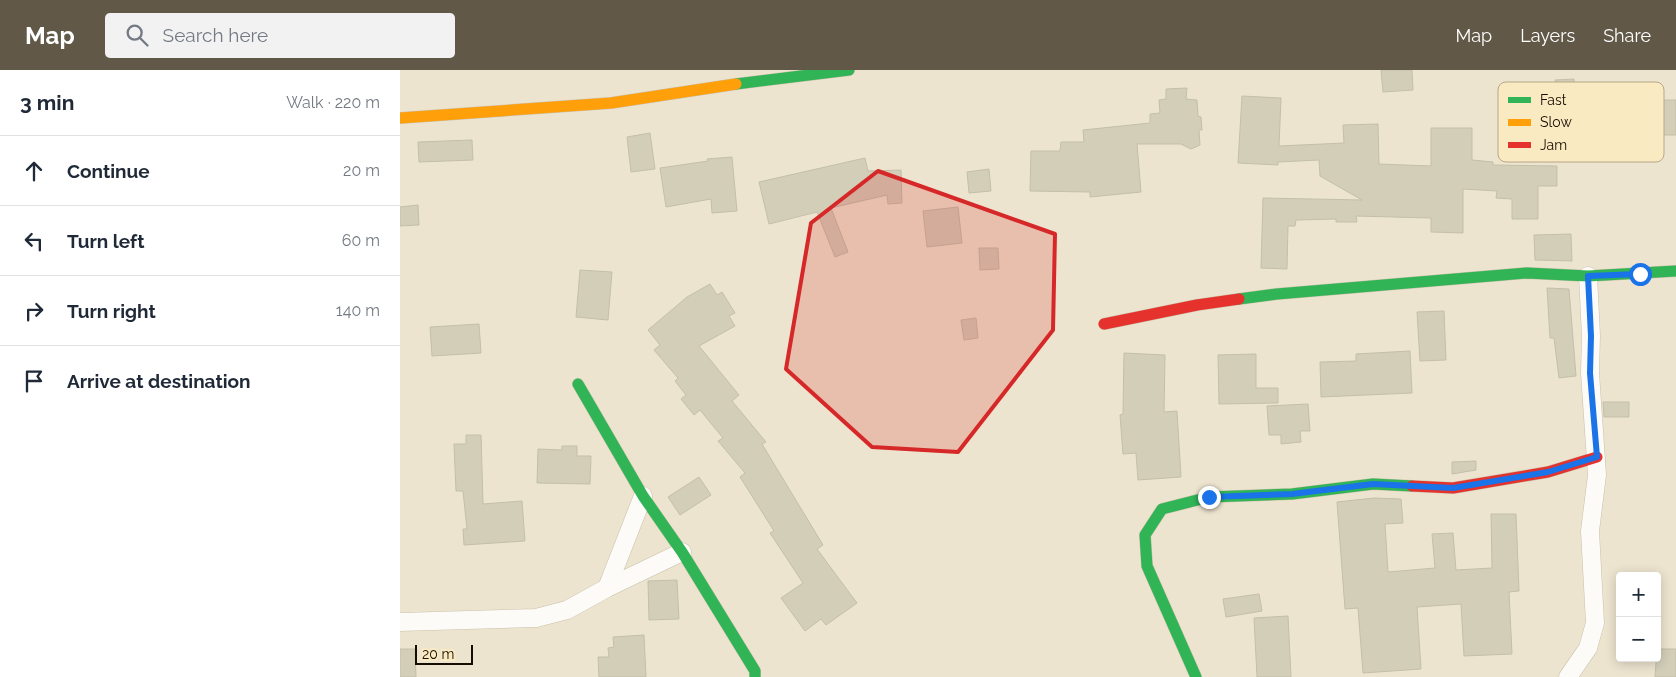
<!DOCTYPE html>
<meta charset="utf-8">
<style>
:root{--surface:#fff;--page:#f2f2f3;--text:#1f2937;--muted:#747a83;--line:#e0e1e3;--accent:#615848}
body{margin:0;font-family:Raleway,sans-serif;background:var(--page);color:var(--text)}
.controls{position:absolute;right:15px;bottom:15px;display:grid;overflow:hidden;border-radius:5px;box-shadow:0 2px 12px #0003}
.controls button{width:45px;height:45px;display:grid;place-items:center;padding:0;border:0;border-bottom:1px solid var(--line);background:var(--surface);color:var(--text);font:25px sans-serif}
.scale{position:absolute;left:15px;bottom:12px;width:58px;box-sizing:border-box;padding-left:5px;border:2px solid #160c00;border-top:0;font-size:14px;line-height:18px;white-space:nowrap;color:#160c00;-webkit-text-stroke:4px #faeac2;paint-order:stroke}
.stop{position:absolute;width:15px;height:15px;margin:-11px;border:4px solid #1a73e8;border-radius:50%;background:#fff}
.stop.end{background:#1a73e8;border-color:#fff;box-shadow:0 1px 5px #0008}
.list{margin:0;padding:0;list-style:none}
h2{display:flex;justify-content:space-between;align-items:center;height:65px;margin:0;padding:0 20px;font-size:21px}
h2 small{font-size:16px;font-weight:400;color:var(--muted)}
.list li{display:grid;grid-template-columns:32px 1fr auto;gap:15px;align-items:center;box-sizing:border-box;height:70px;padding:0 20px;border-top:1px solid var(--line)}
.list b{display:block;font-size:19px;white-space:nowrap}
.list em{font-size:16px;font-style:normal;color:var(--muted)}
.icon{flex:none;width:28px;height:28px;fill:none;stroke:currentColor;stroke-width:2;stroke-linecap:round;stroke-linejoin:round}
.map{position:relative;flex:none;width:1276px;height:607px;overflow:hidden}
header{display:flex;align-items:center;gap:30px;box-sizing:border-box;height:70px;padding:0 25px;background:var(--accent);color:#fff}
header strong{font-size:24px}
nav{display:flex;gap:28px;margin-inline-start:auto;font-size:18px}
.search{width:350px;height:45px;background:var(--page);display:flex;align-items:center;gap:12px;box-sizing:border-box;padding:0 18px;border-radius:5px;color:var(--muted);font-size:19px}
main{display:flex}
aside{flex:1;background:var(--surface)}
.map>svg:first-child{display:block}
.building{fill:#d2ceb8;stroke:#c3bfa8}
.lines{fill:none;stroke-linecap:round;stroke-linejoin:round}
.street-casing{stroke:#cac0ab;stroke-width:19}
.fast-casing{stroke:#cac0ab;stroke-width:12}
.slow-casing{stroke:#cac0ab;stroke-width:12}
.jam-casing{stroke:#cac0ab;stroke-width:12}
.street{stroke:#fcfbf8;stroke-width:18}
.fast{stroke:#30b455;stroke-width:11}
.slow{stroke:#ff9f0a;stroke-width:11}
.jam{stroke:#e5322d;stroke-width:11}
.route{stroke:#1a73e8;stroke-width:6}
.marked{fill:#d62828;fill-opacity:0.2;stroke:#d62828;stroke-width:4;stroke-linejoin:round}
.key{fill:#faeac2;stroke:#b6a788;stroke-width:1}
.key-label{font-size:14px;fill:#160c00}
</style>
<header>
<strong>Map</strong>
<div class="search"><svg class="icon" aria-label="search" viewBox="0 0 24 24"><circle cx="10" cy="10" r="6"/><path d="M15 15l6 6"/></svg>Search here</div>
<nav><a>Map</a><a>Layers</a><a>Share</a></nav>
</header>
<main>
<aside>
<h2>3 min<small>Walk · 220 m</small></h2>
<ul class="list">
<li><svg class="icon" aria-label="ahead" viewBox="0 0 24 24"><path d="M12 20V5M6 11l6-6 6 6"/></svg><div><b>Continue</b></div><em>20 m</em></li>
<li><svg class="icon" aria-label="left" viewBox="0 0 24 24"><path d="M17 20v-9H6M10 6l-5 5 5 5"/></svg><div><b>Turn left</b></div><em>60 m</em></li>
<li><svg class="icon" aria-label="right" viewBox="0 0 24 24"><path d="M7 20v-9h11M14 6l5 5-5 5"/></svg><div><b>Turn right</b></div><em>140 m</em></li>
<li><svg class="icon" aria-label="arrive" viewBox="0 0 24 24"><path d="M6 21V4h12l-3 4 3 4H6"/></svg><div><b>Arrive at destination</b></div></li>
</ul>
</aside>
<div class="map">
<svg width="1276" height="607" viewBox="0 0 1276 607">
<rect width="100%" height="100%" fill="#ede4cf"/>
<g class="building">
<path d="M981,0h31l1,20 -30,2z"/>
<path d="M1174,9l1,25 54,-1 2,-13 28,5v5h17v35h-23l-1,5 -40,-5v14l-65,1 -6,-63h15l-1,-7z"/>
<path d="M787,18l-1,11 11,1 1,16 3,1 1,13h-3l1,15 -9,4 -10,-5h-44l4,48 -51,5v-5l-60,-1 1,-40h29l1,-9h23l-1,-12 67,-7v-9l10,-1 -1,-13 7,-1v-10z"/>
<path d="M842,26l39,2 -2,48 65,-3 -1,-18 35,-1 1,40 52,2v-38h41v32l21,2v3l64,1v20h-19v33h-26v-20l-16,-1 1,-7 -34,-2v44l-32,-1v-14l-75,-2 1,6h-21v-3l-40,1 -1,6h-7l-1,43 -26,-1 2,-70 99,2 -42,-24 -1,-16 -41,2v3l-40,-2z"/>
<path d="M250,63l5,36 -24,3 -4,-35z"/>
<path d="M72,70l1,20 -54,2 -1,-20z"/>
<path d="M332,87l5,54 -25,2 -1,-14 -45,8 -6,-39 48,-7 -1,-2z"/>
<path d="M465,88l3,13 33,-1 1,33 -14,1 -1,-9 -56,13 17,44 -13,5 -18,-45 -48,12 -10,-42z"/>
<path d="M589,99l2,22 -22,2 -2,-21z"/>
<path d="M18,135l1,20 -19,1v-19z"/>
<path d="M558,137l4,36 -35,4 -4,-36z"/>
<path d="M1171,164l1,27 -37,-1 -1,-25z"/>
<path d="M579,178h19l1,21 -19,1z"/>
<path d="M180,200l32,2 -4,48 -32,-3z"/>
<path d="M310,214l7,11 5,-3 13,21 -6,3 6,10 -36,20 40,49 -7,6 34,41 -4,2 61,101 -6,4 40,54 -31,22 -5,-6 -16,12 -24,-33 22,-15 -33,-50 4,-2 -34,-54 5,-4 -27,-32 5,-3 -23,-28 -6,5 -13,-16 5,-4 -11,-14 3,-3 -24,-28 6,-5 -12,-15 39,-33z"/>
<path d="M1147,218l22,1 7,87 -17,2 -5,-40h-4z"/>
<path d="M1044,241l2,49 -26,1 -3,-49z"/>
<path d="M576,248l2,20 -14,2 -3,-20z"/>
<path d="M79,254l2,29 -49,3 -2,-29z"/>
<path d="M1010,281l2,42 -91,4 -1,-35 36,-1v-7z"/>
<path d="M724,283l41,2 -1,57 13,-1 4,66 -43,3 -2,-27 -13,1 -3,-39 3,-1z"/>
<path d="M856,284v34h22v15l-59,1 -1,-49z"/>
<path d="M1203,332h26v15h-25z"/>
<path d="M908,334l2,27h-10l1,11 -20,2v-9h-12l-2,-29z"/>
<path d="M66,365h15l2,69 39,-3 3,40 -61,4 -1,-16h4l-4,-38h-7l-2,-47h12z"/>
<path d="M162,376h15v10h14l-1,28 -53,-1 1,-34 24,1z"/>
<path d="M1076,391v9l-24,4v-12z"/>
<path d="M299,407l12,18 -31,20 -12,-18z"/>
<path d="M974,428l27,1 2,24 -18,1 3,48 47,-4 -3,-34 21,-1 3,37 36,-2 -1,-54h25l3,77 -10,1 3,62 -48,2 -3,-52 -44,3 4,62 -58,4 -5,-65 -13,1 -8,-107z"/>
<path d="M277,510l2,39 -30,1 -1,-39z"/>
<path d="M859,524l3,17 -36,6 -3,-18z"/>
<path d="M888,546l3,61h-34l-3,-59z"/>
<path d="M244,565l2,42h-47l-1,-20h11l-1,-9 6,-1 -1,-10z"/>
<path d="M0,579h15l1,28h-16z"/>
<path d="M1257,579h19v28h-21z"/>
</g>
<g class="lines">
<g class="street-casing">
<g id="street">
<path d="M207,518l36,-92"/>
<path d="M0,552l136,-4 31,-8 40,-22 75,-36"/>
<path d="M1168,607l20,-29 7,-25 -5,-92 7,-56 -7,-102 1,-37 -3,-60"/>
</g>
</g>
<g class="fast-casing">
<g id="fast">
<path d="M336,14l113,-14"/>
<path d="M839,229l38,-5 250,-21 61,3 88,-5"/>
<path d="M178,314l65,112 39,56 73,119v6"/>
<path d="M796,607l-49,-111 -2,-31 17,-26 47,-12 83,-3 81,-10 39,2"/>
</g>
</g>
<g class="slow-casing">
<path id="slow" d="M0,48l211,-15 125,-19"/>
</g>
<g class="jam-casing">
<g id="jam">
<path d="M704,254l93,-19 42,-6"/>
<path d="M1012,416l41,2 95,-16 49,-15"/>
</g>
</g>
<use href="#street" class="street"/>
<use href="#fast" class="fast"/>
<use href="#slow" class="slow"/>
<use href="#jam" class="jam"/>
</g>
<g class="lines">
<path class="route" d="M809,427l83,-3 81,-10 80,4 95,-16 49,-15 -7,-84 1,-37 -3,-60 52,-2"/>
</g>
<path class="marked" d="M478,101l177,63 -2,96 -95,122 -86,-5 -86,-78 25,-146z"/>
<rect x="1098" y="12" width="166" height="80" rx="8" class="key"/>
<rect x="1108" y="27" width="23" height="6" fill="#30b455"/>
<rect x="1108" y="49" width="23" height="7" fill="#ff9f0a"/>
<rect x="1108" y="72" width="23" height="6" fill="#e5322d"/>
<g class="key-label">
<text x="1140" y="35">Fast</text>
<text x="1140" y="57">Slow</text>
<text x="1140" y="80">Jam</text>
</g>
</svg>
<div class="controls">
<button>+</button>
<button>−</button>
</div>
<div class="scale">20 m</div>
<div class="stop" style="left:1240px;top:204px"></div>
<div class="stop end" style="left:809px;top:427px"></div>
</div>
</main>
